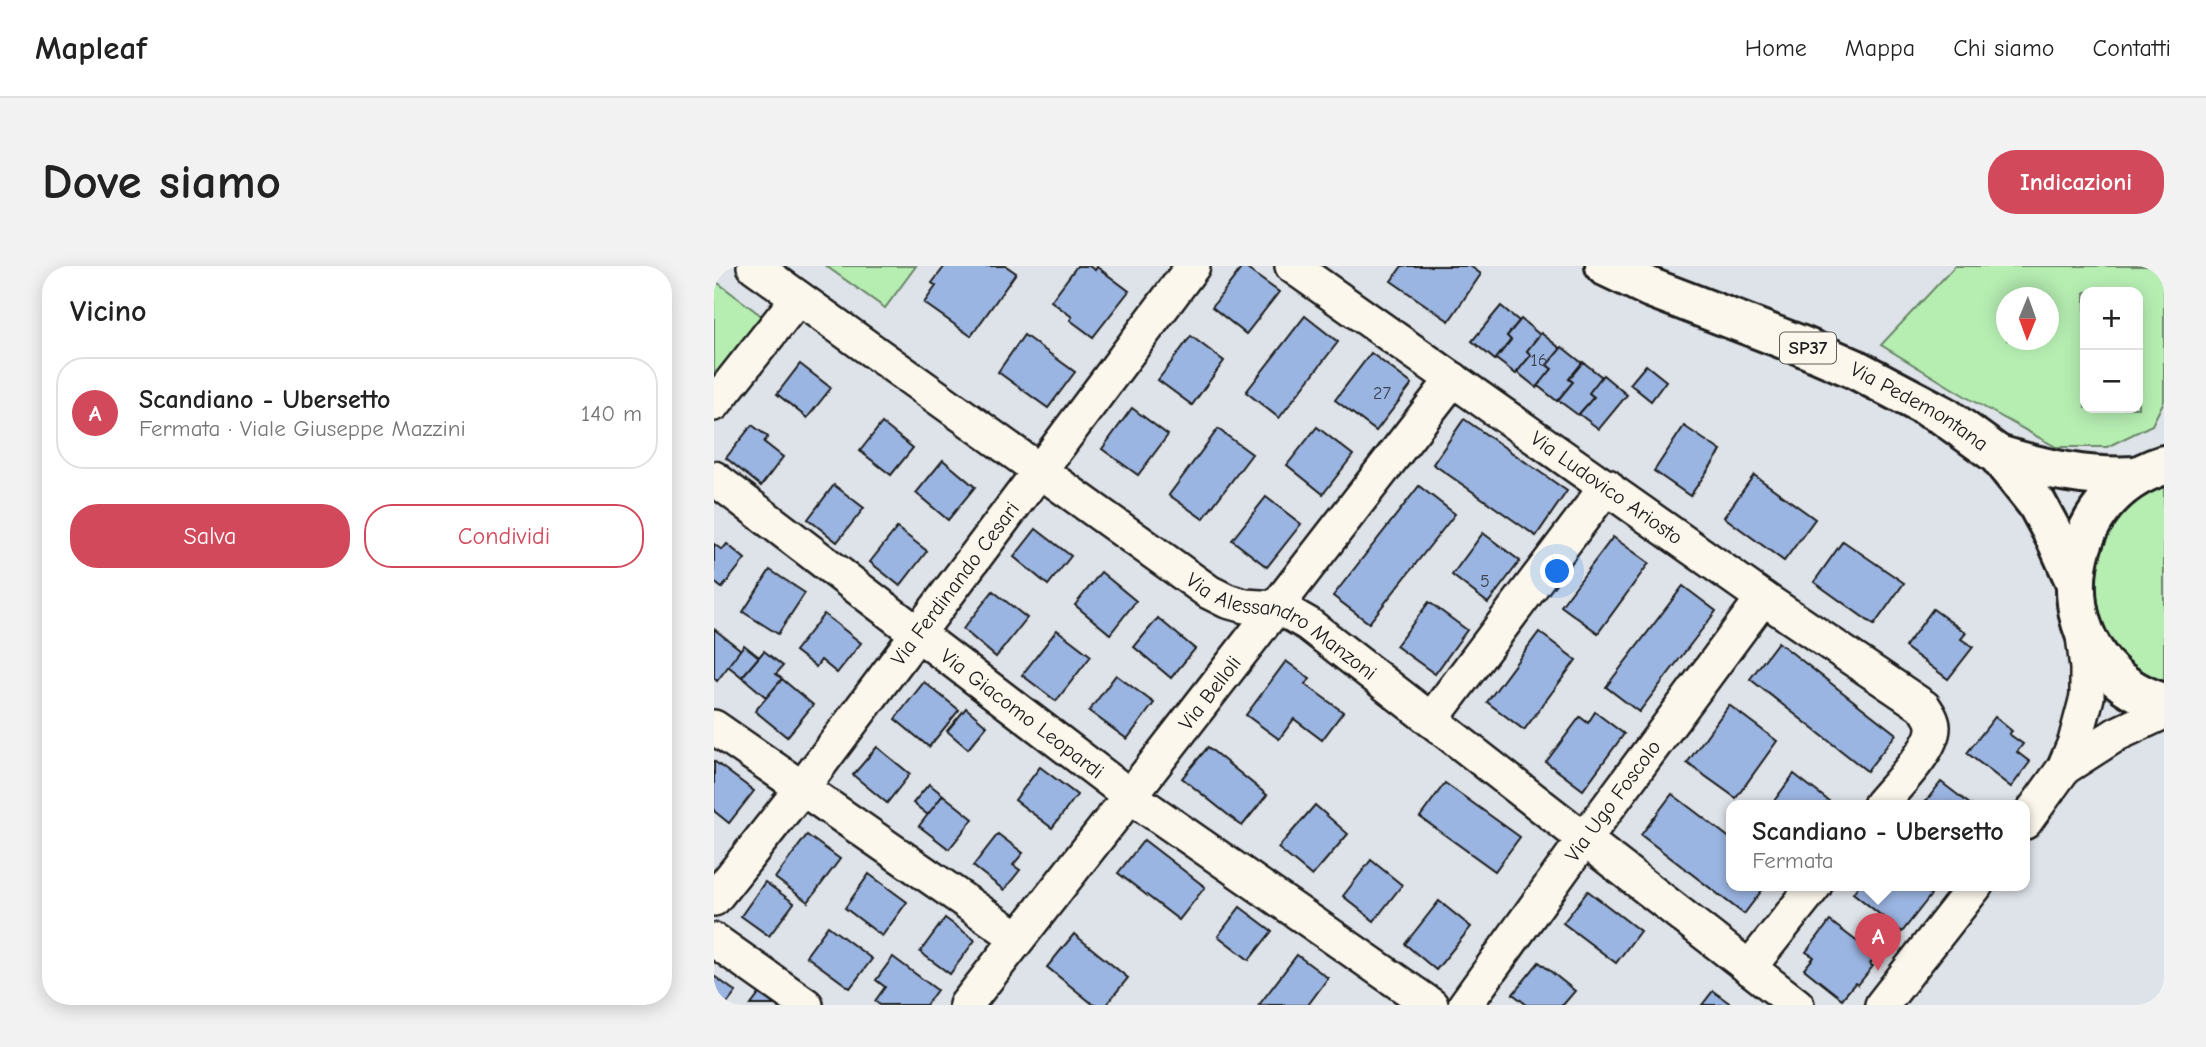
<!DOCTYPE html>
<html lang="it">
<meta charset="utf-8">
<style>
:root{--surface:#fff;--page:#f2f2f2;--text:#222;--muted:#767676;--line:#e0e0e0;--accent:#d1495b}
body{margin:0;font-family:"Comic Neue",sans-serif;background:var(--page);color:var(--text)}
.controls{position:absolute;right:21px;top:21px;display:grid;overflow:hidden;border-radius:14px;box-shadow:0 4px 18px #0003}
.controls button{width:63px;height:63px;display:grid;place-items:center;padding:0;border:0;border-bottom:2px solid var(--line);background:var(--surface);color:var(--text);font:35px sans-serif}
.compass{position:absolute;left:1282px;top:21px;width:63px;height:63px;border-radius:50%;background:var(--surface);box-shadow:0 4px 18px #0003;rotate:181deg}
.you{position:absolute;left:844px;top:306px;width:24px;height:24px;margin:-18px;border:5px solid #fff;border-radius:50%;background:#1a73e8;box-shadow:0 0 0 10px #1a73e833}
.badge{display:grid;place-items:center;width:46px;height:46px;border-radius:50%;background:var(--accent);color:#fff;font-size:23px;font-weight:700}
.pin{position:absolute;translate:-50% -58px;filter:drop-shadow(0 2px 4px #0008)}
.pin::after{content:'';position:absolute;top:37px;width:24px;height:21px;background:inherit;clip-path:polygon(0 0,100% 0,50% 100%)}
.popup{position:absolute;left:1012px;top:534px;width:304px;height:91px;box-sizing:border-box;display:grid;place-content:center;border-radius:14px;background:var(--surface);filter:drop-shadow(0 2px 5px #0005);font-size:23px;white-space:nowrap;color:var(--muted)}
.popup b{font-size:26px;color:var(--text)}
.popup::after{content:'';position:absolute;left:50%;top:100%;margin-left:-14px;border:14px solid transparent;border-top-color:var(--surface)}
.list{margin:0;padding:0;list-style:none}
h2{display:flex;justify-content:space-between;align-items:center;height:91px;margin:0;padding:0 28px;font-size:30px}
h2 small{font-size:23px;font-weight:400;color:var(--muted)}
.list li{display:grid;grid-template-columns:46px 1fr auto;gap:21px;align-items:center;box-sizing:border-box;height:112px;margin:0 14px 14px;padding:0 14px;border:2px solid var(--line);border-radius:28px}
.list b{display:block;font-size:26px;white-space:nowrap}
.list p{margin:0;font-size:23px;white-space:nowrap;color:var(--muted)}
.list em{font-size:23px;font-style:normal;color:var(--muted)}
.actions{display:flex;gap:14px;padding:21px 28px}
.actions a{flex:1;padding:16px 0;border:2px solid var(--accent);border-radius:28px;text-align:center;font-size:24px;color:var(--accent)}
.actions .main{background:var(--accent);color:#fff}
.map{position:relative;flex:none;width:1450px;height:739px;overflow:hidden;border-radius:28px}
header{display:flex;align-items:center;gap:42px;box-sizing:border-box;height:98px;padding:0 35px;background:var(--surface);border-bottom:2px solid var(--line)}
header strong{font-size:33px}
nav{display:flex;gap:38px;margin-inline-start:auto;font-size:24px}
.intro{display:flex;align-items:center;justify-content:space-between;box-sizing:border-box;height:168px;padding:0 42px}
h1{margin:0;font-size:49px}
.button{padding:18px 32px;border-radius:28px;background:var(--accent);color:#fff;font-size:24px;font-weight:700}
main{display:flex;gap:42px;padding:0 42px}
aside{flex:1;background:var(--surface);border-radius:28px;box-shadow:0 4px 18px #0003}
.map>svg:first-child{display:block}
.green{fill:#b6eeb2;stroke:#698567;stroke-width:2;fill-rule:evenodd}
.building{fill:#9bb5e2;stroke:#1c1c1c;stroke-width:2}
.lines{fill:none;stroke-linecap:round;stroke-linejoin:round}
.minor-casing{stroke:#1c1c1c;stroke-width:38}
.major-casing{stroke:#1c1c1c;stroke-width:44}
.minor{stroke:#fbf7ec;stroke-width:33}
.major{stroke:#fbf7ec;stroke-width:38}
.labels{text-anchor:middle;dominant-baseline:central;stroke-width:5;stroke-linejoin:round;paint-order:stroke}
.number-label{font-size:18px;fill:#3c424e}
.shield{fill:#fbf7ec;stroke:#5f5e5a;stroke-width:2}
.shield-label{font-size:19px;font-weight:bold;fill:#1c1c1c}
.street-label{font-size:21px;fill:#1c1c1c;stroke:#fbf7ec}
</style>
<header>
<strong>Mapleaf</strong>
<nav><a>Home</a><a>Mappa</a><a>Chi siamo</a><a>Contatti</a></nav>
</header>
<div class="intro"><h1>Dove siamo</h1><a class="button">Indicazioni</a></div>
<main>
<aside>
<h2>Vicino<small></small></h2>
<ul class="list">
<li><span class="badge">A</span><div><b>Scandiano - Ubersetto</b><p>Fermata · Viale Giuseppe Mazzini</p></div><em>140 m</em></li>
</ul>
<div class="actions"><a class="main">Salva</a><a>Condividi</a></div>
</aside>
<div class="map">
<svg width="1450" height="739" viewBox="0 0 1450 739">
<rect width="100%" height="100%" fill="#dee3e9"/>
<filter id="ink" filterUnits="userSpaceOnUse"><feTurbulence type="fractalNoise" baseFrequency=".0143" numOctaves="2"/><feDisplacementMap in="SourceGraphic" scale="14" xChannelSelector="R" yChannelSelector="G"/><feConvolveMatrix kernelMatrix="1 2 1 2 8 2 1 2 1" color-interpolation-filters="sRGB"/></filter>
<g filter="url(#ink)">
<g class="green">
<path d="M112,0h90l-31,42z"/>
<path d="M1241,0h209v135l-12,24 -45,22h-51l-83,-46 -92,-56zM1424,26v116h-53v-116zM1293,32h42v42h-42z"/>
<path d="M0,14l49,37 -49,66z"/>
<path d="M1450,218v199c-56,-22 -85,-79 -62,-136 6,-14 11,-26 21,-37 10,-11 28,-19 41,-26z"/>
</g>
<g class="building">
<path d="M231,0h61l10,7 -45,63 -47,-33 12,-17 -4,-3z"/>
<path d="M363,0h12l6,4 2,-3 32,24 -36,46 -23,-17 2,-3 -21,-16z"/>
<path d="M529,0l36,26 -33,42 -34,-27z"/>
<path d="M688,0h68l11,8 -32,47 -58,-40z"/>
<path d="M787,40l18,15 -12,15 4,4 -16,20 -23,-19z"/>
<path d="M591,50l33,26 -59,76 -33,-26z"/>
<path d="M807,53l19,16 -13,16 4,4 -15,19 -20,-15 15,-19 -4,-4z"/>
<path d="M827,67l20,16 -14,16 5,4 -15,19 -20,-16 14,-17 -4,-4z"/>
<path d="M310,69l51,37 -27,36 -50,-36z"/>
<path d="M477,70l33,25 -32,44 -34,-25z"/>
<path d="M848,81l20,16 -13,16 4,3 -16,19 -19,-15 14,-17 -5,-4z"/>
<path d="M657,87l41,31 -36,47 -41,-31z"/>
<path d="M869,96l19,15 -13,16 5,4 -16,18 -20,-15 15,-18 -4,-3z"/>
<path d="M86,98l31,24 -24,30 -30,-24z"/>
<path d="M932,99l20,16 -15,20 -21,-17z"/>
<path d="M889,109l24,20 -28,34 -20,-15 15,-17 -5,-4z"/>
<path d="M418,142l36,27 -30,40 -36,-26z"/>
<path d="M750,153l103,72 -31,45 -103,-72z"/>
<path d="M168,157l31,25 -22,27 -31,-24z"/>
<path d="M38,159l16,12 -4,5 19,15 -22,29 -35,-28z"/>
<path d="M970,160l37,25 -31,45 -36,-25z"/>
<path d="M603,161l36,28 -30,39 -36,-29z"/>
<path d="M504,163l34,25 -49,65 -34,-24z"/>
<path d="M229,194l32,27 -27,33 -32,-27z"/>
<path d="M1040,209l61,44 -31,42 -60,-44z"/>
<path d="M120,219l30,23 -27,34 -29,-23z"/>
<path d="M705,220l36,28 -86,109 -36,-27z"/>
<path d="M552,231l35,27 -34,43 -35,-27z"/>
<path d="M183,262l30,23 -27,35 -30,-24z"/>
<path d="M322,263l35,27 -23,29 -34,-28z"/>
<path d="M769,267l37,28 -32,42 -36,-28z"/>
<path d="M899,271l36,26 -51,70 -37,-27z"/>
<path d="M1129,275l61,42 -30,42 -60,-43z"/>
<path d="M0,278l8,6 5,-6 18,15 -23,29 -8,-6z"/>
<path d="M56,304l35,23 -27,41 -35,-22z"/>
<path d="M387,306l35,29 -26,33 -35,-29z"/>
<path d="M969,320l33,25 -77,101 -33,-25z"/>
<path d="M279,325l34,27 -31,39 -33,-28z"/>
<path d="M715,336l38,28 -32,44 -39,-28z"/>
<path d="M1219,343l33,24 -5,6 12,8 -25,32 -43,-32z"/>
<path d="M110,348l37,29 -24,30 -16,-13 -5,7 -21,-16z"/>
<path d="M444,352l37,31 -24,29 -37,-31z"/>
<path d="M0,363l27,21 -24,31 -3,-3z"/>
<path d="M343,364l34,26 -35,45 -34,-26z"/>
<path d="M825,366l37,28 -52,70 -37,-28z"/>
<path d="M1064,376l118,92 -29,37 -117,-92z"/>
<path d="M30,379l15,12 -17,20 -14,-11z"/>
<path d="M50,385l19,15 -7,8 6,5 -15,19 -25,-21z"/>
<path d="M572,395l24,18 -5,5 38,28 -21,28 -28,-21 -15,20 -33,-24z"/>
<path d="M402,409l38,28 -27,36 -38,-28z"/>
<path d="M68,413l31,26 -26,32 -32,-26z"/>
<path d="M210,416l35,28 -30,37 -34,-28z"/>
<path d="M1015,439l48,36 -41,57 -49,-35z"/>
<path d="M252,442l21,18 -19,23 -21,-18z"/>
<path d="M881,446l29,22 -41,56 -37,-28 34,-45 8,6z"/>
<path d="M1281,451l17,14 -3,3 14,10 -6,8 13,10 -19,25 -44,-34z"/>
<path d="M163,481l33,27 -23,29 -34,-28z"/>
<path d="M494,481l59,48 -25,31 -60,-48z"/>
<path d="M0,495l40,30 -25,32 -15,-12z"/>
<path d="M326,501l37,28 -25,33 -37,-28z"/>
<path d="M1080,508l40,31h-63z"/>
<path d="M1227,516l30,23h-48z"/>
<path d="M731,517l75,54 -25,34 -75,-54z"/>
<path d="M215,518l14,11 -15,20 -15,-12z"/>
<path d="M958,528l59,45v46h35l-22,29 -103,-79z"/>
<path d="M229,529l30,24 -24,30 -30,-23z"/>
<path d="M601,539l33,29 -36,42 -34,-28z"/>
<path d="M284,568l25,19 -10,12 7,5 -16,20 -31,-24z"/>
<path d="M93,569l33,24 -32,43 -33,-24z"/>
<path d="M430,574l61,47 -26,33 -61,-47z"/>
<path d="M657,594l31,25 -28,36 -31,-25z"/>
<path d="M155,608l38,28 -25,34 -37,-28z"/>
<path d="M51,616l29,21 -25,33 -28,-20z"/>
<path d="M1145,619h60l12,10 -29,37 -49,-39z"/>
<path d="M874,625l52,40 -24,32 -53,-40z"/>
<path d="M725,635l32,26 -35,43 -31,-26z"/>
<path d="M526,641l32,24 -23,29 -31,-24z"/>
<path d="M231,652l30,22 -25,34 -30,-22z"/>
<path d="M1116,655l46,35 -6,8 3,2 -15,19 -3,-2 -13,16 -38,-30 10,-12 -8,-5z"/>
<path d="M114,660l44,33 -22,29 -44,-32z"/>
<path d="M360,668l54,44 -22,27h-12l-47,-38z"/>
<path d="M583,689l31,23 -20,27h-49z"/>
<path d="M179,691l44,33 -11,15h-46l-5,-4 10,-14 -9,-7z"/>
<path d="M825,696l36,29 -12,14h-36l-14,-11z"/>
<path d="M0,710l22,16 -10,13h-12z"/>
<path d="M999,725l19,14h-30z"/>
<path d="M46,727l15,12h-24z"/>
</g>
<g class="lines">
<g class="minor-casing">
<g id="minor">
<path id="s1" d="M40,0l455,326 18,9 18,5 31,2 11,4 21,12 489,381"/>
<path id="s2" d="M578,0l471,332 161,109c4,6 9,13 9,20 1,21 -39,61 -53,78"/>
<path d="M0,138l84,-106"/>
<path id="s3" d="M0,212l416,318 301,209"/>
<path d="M717,454l176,-234"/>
<path d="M0,461l304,211"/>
<path d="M1350,502l53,-34 47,-22"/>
<path d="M1311,556l39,-54 11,-26 12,-45v-29l-5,-40"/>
<path id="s4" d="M0,633l88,-111 391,-522"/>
<path d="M0,674l92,65"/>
<path d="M1035,702l66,-83"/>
<path id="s5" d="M252,739l164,-209 323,-417"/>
<path id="s6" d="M751,739l118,-164 180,-243"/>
<path d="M1168,739l94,-120"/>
</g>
</g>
<g class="major-casing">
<g id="major">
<path id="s7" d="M891,0l46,22 151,58 53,23 89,47 54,39 39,49 19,35 19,42"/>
<path d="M1284,189c47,14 90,24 139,21"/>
<path d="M1450,199c-116,36 -119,204 0,238"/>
</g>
</g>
<use href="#minor" class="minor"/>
<use href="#major" class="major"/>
</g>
</g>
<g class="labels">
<g class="number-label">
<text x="825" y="94">16</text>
<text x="668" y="127">27</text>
<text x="771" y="315">5</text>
</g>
<rect class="shield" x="1066" y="66.5" width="56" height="31" rx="5"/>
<g class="shield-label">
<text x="1094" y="82">SP37</text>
</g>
<g class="street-label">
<text stroke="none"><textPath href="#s7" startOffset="345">Via Pedemontana</textPath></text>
<text stroke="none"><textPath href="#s2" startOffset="385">Via Ludovico Ariosto</textPath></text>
<text stroke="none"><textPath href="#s4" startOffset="397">Via Ferdinando Cesari</textPath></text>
<text stroke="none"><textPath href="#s1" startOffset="642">Via Alessandro Manzoni</textPath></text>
<text stroke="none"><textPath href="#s5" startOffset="396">Via Belloli</textPath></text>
<text stroke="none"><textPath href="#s3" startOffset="388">Via Giacomo Leopardi</textPath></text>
<text stroke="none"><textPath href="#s6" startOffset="252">Via Ugo Foscolo</textPath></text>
</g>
</g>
</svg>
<div class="controls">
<button>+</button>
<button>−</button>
</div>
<svg class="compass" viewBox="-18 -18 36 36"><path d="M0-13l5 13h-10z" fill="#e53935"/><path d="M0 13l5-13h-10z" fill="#767676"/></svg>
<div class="you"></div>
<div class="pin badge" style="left:1164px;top:705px">A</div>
<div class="popup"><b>Scandiano - Ubersetto</b>Fermata</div>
</div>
</main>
